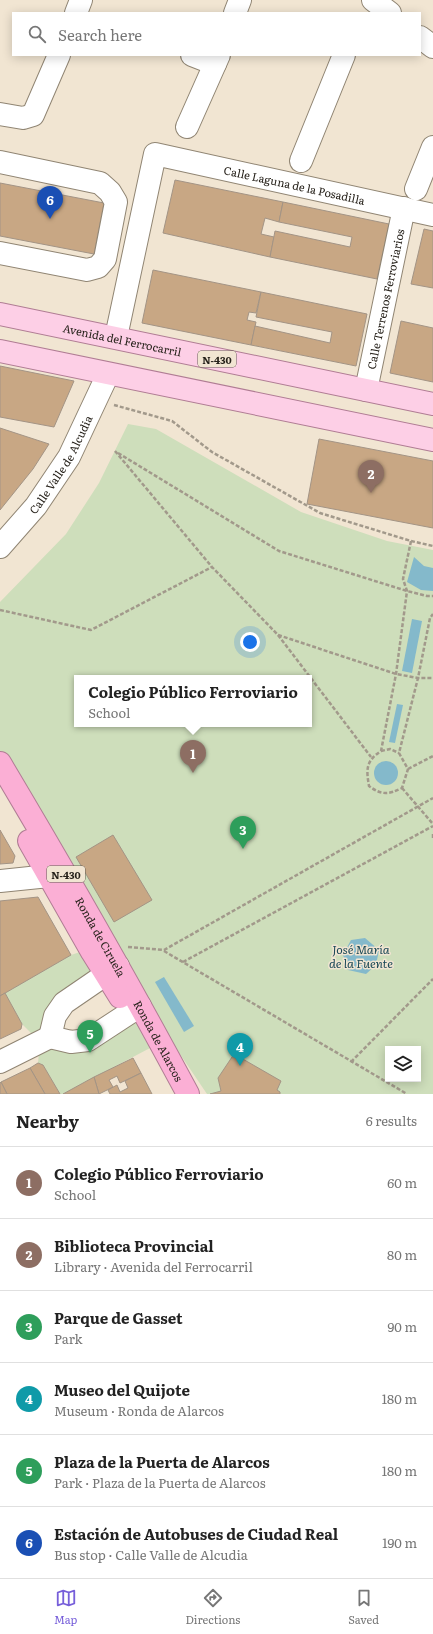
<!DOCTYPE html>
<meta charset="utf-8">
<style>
:root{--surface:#fff;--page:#f6f6f6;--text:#222;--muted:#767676;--line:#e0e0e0;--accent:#775fda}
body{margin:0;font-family:Literata,serif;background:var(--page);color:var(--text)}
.controls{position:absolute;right:12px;bottom:12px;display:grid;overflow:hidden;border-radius:0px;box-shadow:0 2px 10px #0003}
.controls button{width:36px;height:36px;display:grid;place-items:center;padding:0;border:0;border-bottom:1px solid var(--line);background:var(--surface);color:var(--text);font:20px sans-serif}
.you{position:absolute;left:250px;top:642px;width:14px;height:14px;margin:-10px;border:3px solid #fff;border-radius:50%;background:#1a73e8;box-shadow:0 0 0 6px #1a73e833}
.badge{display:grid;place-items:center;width:26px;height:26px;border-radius:50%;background:var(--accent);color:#fff;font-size:13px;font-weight:700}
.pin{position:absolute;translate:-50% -33px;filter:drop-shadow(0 1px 2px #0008)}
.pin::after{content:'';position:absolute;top:21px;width:14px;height:12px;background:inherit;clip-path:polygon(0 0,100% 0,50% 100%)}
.popup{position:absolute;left:74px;top:675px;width:238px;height:52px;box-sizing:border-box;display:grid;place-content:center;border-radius:0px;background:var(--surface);filter:drop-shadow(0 1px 3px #0005);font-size:13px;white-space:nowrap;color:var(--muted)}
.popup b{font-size:15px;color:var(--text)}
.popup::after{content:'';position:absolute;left:50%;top:100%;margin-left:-8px;border:8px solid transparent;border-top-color:var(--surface)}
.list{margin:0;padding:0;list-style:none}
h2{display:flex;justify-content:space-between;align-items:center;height:52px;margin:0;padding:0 16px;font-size:17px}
h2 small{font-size:13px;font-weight:400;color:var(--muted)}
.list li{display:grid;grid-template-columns:26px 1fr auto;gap:12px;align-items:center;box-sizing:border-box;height:72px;padding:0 16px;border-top:1px solid var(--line)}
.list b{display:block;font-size:15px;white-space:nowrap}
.list p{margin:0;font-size:13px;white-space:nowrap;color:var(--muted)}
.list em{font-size:13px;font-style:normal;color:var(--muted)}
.icon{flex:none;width:22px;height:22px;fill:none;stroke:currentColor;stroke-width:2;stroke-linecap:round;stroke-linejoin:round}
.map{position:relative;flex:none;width:433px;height:1094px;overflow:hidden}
.search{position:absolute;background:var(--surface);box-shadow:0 2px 10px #0003;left:12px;right:12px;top:12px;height:44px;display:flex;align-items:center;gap:10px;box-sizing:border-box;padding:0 14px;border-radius:0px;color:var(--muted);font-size:15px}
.sheet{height:484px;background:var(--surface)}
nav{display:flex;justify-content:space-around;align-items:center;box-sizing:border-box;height:56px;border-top:1px solid var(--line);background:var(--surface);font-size:11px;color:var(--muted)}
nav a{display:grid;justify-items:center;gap:2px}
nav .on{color:var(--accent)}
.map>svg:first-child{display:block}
.green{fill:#cedebb;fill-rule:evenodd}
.water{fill:#84b9cb}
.building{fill:#c8a784;stroke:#a39485}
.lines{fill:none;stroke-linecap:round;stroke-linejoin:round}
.minor-casing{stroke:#908573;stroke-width:24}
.major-casing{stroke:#b07d94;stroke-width:24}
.highway-casing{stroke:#b07d94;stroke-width:24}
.path{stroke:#a2998b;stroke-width:2.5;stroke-dasharray:4 2;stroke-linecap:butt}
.minor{stroke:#fff;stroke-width:22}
.major{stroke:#fdcfe6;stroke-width:22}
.highway{stroke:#fbafd5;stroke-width:22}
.labels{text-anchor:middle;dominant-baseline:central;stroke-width:3;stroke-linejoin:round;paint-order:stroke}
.shield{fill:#f1e5d2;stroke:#635c51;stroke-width:1}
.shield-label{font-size:10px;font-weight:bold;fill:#26211a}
.street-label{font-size:11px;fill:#26211a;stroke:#f1e5d2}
.water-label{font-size:12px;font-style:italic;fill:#1b4957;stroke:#f1e5d2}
</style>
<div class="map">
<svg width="433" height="1094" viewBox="0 0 433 1094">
<rect width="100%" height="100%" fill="#f1e5d2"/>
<g class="green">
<path d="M128,424l28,5 145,83 86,29 46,9v544h-226l-101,-149 -106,-191v-152l66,-68 33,-51zM77,678h232v46h-232zM388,1049h30v30h-30z"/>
<path d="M83,951l22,23 -50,42 16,26 59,-30 20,36 -87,46h-3l-17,-29 -5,-2 2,-21 -18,-18 -17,-31 66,-38z"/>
</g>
<g class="water">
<path d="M414,557l10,9 9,2v23l-12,-1 -14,-8z"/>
<path d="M412,619l10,2 -10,52 -10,-2z"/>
<path d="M397,704l6,1 -8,38 -6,-1z"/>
<circle cx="386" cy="773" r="12"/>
<path d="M365,938l14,12 -3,15 -10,9 -18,-4 -5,-15 8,-15z"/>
<path d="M164,977l30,49 -10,6 -29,-50z"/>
</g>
<g class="building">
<path d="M175,180l108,22 -4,20 -14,-4 -4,16 13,3 -4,20 -107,-24z"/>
<path d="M0,183l104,20 -10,51 -94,-18z"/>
<path d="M283,202l106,22 -12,55 -107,-22 5,-26 75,16 2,-10 -73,-15z"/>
<path d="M424,229l9,2v57l-22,-4z"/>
<path d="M153,270l108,22 -5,21 -7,-1 -2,8 9,2 -5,23 -109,-22z"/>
<path d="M261,292l106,22 -11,52 -105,-21 4,-19 75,17 2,-11 -76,-15z"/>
<path d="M401,321l32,7v54l-43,-9z"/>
<path d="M0,366l74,15 -20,46 -54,-10z"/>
<path d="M0,428l49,16 -16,25 -33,41z"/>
<path d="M319,439l114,22v67l-126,-24z"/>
<path d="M0,830l15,26 -2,7 -13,1z"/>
<path d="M113,835l39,65 -38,22 -38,-65z"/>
<path d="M38,897l33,58 -71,41v-95z"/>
<path d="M5,993l17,31 -1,5 -21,10v-43z"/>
<path d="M234,1054l47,27 -4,9 3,2v2h-70l11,-3 -3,-13z"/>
<path d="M133,1058l8,15 -21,10 -3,-7 -8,4 4,7 -14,7 -5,-17z"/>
<path d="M38,1063l5,2 17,29h-15l-15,-26z"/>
<path d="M30,1068l15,26h-38l-6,-12z"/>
<path d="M141,1073l11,21h-42l-2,-4 9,-5 3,7 8,-4 -3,-7z"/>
<path d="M94,1077l5,17h-36z"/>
<path d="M1,1082l6,12h-7v-11z"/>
</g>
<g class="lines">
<g class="minor-casing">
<g id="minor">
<path d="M373,0l17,13"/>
<path d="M76,13l5,-13"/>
<path d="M235,13l5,-13"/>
<path d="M420,37l13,10"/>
<path d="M192,55l23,9"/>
<path d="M0,114l23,4 10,-3 26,-60"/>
<path d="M187,127l32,-72"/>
<path d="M301,161l43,-106"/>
<path d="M0,162l100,21 10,9 6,10 -11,57 -7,8 -11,3 -87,-17"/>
<path d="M416,189l17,-42"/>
<path id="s1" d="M116,337l39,-183 278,61"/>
<path id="s2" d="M366,390l38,-182"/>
<path id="s3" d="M0,547l36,-41 33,-49 39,-83"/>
<path d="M0,881l49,-5"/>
<path d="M50,1037l5,-21 9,-13 54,-37"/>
<path d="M50,1037l21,5 17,-2 52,-34"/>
<path d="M0,1062l50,-25"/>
</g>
</g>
<g class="major-casing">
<g id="major">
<path id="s4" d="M0,314l433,90"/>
<path d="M0,351l433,89"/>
</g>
</g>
<g class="highway-casing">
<g id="highway">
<path id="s5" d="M0,763c65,109 128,219 188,331"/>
<path d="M29,841l63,111 28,45"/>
</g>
</g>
<g class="path">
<path d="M114,405l58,16 40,31 108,61 91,28 22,5"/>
<path d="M115,451l97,116 66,68 118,39 22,4h15"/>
<path d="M118,453l161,98 128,40 20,5h6"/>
<path d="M411,541l-8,38 4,12 -11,83 -15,77c-15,10 -15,18 -12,35 12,9 19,9 33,2l6,-19 -9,-16 19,-75 12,-60 3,-4"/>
<path d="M0,610l91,20 121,-63"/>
<path d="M278,635l93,122"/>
<path d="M381,751l9,-2 9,4"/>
<path d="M408,769l25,-13"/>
<path d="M402,788l31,36"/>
<path d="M433,834v6"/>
<path d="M128,947l36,3 269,-152"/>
<path d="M164,951l243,143"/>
<path d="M183,962l250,-136"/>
<path d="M351,1062l82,-83"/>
</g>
<use href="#minor" class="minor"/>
<use href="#major" class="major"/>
<use href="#highway" class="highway"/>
</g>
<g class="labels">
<g class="shield">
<rect x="198" y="351" width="38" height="16" rx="3"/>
<rect x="47" y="866" width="38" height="16" rx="3"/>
</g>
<g class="shield-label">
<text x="217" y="359">N-430</text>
<text x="66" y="874">N-430</text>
</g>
<g class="street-label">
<text stroke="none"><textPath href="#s1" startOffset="330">Calle Laguna de la Posadilla</textPath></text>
<text stroke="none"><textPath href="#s2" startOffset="93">Calle Terrenos Ferroviarios</textPath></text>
<text stroke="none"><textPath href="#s4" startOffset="125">Avenida del Ferrocarril</textPath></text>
<text stroke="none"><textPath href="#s3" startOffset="103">Calle Valle de Alcudia</textPath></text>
<text stroke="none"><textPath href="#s5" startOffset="201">Ronda de Ciruela</textPath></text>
<text stroke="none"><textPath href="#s5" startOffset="320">Ronda de Alarcos</textPath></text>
</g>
<g class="water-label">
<text x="361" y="949">José María<tspan x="361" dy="14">de la Fuente</tspan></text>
</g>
</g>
</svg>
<div class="controls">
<button><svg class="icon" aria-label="layers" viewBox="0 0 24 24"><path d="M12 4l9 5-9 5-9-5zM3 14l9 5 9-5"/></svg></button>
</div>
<div class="you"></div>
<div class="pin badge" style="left:193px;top:773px;background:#8d6e63">1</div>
<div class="popup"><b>Colegio Público Ferroviario</b>School</div>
<div class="pin badge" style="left:371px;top:493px;background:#8d6e63">2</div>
<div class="pin badge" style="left:243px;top:849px;background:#2e9e5b">3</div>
<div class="pin badge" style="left:240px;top:1066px;background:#0f9aa8">4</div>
<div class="pin badge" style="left:90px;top:1053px;background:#2e9e5b">5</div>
<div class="pin badge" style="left:50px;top:219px;background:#1a4fb4">6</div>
<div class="search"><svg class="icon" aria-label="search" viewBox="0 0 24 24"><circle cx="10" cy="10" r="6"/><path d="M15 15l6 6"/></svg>Search here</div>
</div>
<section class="sheet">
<h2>Nearby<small>6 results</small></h2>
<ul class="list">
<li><span class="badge" style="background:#8d6e63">1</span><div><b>Colegio Público Ferroviario</b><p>School</p></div><em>60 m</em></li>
<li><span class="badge" style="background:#8d6e63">2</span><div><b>Biblioteca Provincial</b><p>Library · Avenida del Ferrocarril</p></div><em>80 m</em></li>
<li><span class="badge" style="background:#2e9e5b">3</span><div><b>Parque de Gasset</b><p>Park</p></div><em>90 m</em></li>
<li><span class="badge" style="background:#0f9aa8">4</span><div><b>Museo del Quijote</b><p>Museum · Ronda de Alarcos</p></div><em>180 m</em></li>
<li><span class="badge" style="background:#2e9e5b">5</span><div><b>Plaza de la Puerta de Alarcos</b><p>Park · Plaza de la Puerta de Alarcos</p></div><em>180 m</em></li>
<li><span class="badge" style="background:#1a4fb4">6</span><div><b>Estación de Autobuses de Ciudad Real</b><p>Bus stop · Calle Valle de Alcudia</p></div><em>190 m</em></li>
</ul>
</section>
<nav>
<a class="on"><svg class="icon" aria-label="map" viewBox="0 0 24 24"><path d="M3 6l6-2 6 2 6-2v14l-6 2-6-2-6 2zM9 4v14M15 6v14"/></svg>Map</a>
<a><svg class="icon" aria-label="directions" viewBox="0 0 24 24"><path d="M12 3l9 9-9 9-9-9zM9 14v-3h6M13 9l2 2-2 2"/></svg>Directions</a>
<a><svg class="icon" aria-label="saved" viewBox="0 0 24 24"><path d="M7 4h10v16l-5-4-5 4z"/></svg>Saved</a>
</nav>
